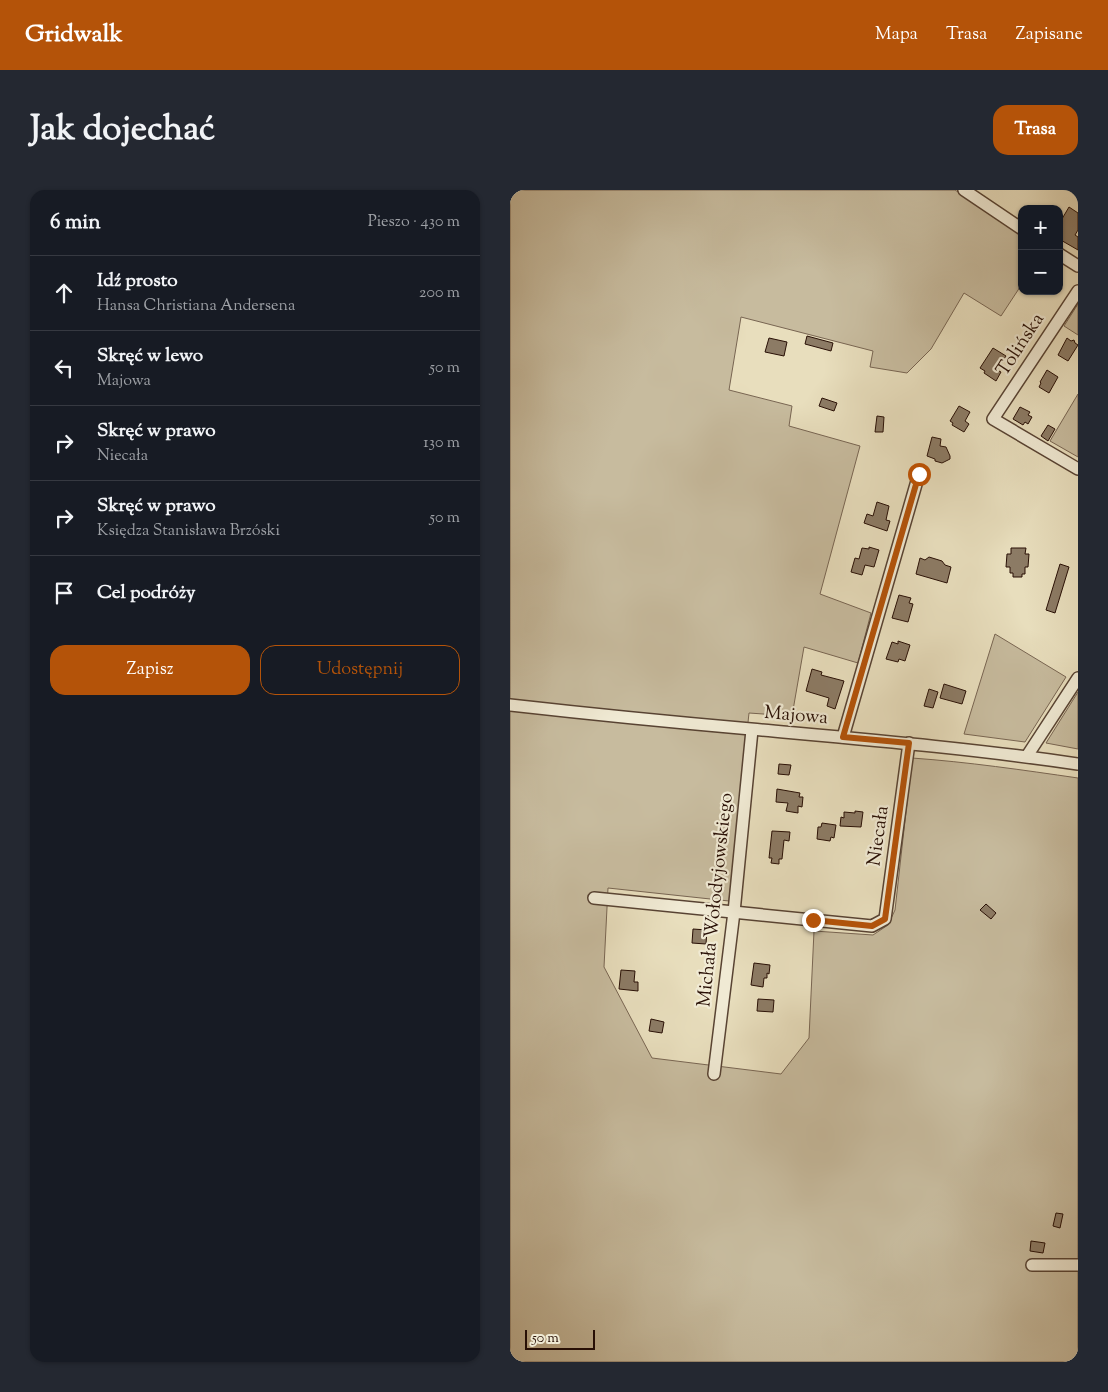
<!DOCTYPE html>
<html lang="pl">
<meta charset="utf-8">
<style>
:root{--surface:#171b24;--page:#242831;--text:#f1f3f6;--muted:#9ea1a6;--line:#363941;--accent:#b45309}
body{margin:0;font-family:"Sorts Mill Goudy",serif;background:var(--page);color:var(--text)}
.controls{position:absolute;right:15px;top:15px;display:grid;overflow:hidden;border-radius:10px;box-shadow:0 1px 4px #0004}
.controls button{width:45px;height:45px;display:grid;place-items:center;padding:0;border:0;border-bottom:1px solid var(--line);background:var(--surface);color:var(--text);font:25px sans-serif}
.scale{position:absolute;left:15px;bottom:12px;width:70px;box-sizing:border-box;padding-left:5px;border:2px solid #280f05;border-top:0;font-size:14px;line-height:18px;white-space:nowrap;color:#280f05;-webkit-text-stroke:4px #f0ead4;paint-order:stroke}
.stop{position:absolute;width:15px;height:15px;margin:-11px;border:4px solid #b45309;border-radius:50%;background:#fff}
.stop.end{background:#b45309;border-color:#fff;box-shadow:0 1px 5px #0008}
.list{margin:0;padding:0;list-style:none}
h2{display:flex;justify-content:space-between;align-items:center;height:65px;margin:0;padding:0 20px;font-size:21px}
h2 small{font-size:16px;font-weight:400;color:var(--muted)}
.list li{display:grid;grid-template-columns:32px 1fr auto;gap:15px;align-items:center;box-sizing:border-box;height:75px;padding:0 20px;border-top:1px solid var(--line)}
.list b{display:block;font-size:19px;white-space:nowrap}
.list p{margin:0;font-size:16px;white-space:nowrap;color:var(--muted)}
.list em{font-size:16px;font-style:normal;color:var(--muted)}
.actions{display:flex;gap:10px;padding:15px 20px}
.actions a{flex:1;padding:11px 0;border:1px solid var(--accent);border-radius:15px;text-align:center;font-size:18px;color:var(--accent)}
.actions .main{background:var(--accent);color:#fff}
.icon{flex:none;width:28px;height:28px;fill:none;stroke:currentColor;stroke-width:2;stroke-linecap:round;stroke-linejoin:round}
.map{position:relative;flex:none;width:568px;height:1172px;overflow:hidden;border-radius:15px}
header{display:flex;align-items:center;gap:30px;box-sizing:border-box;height:70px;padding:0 25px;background:var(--accent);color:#fff}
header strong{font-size:24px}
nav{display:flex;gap:28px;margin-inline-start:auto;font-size:18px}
.intro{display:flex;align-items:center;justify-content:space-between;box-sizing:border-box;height:120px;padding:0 30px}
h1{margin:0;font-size:35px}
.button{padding:12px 22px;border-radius:15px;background:var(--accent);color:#fff;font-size:18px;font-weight:700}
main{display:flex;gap:30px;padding:0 30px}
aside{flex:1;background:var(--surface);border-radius:15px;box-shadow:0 1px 4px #0004}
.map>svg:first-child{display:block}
.green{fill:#c7bb9e;stroke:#786552}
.building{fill:#8c7b65;stroke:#280f05}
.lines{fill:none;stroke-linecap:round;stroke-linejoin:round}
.minor-casing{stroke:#584333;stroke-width:14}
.minor{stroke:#f0ead4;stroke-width:11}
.route{stroke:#b45309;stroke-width:6}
.labels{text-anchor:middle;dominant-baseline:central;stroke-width:4.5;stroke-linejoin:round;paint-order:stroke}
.street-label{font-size:19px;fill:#280f05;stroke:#f0ead4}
</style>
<header>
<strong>Gridwalk</strong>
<nav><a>Mapa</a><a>Trasa</a><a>Zapisane</a></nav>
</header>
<div class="intro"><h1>Jak dojechać</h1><a class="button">Trasa</a></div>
<main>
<aside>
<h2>6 min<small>Pieszo · 430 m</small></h2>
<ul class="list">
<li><svg class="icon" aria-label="ahead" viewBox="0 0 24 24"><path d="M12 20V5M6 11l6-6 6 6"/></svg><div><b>Idź prosto</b><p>Hansa Christiana Andersena</p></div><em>200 m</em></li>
<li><svg class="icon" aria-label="left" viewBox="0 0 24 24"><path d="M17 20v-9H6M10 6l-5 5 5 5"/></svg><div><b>Skręć w lewo</b><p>Majowa</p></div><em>50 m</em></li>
<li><svg class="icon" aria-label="right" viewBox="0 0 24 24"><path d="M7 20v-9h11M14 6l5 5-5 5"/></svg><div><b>Skręć w prawo</b><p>Niecała</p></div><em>130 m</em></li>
<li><svg class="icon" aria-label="right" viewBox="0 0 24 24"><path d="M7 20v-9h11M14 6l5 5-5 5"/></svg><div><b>Skręć w prawo</b><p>Księdza Stanisława Brzóski</p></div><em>50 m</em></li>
<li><svg class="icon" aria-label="arrive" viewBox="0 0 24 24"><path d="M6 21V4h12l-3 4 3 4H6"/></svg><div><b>Cel podróży</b></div></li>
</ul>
<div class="actions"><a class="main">Zapisz</a><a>Udostępnij</a></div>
</aside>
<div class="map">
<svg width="568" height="1172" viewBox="0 0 568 1172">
<rect width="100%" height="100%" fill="#e8debd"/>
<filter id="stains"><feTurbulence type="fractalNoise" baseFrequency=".004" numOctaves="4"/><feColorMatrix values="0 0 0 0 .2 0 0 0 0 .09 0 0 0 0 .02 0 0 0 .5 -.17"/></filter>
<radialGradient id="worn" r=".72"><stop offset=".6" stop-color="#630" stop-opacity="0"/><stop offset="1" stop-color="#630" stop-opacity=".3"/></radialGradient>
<g class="green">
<path d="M0,0h445l67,43v51l-21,32 -37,-23 -33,56 -24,24 -37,-6 3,-16 -132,-34 -12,73 63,16 -3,20 71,20 -40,148 51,19 -13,50 -54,-16 -12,69 -43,-3 -20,188 -121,-13 -4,79 48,91 129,16 28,-36 5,-107 59,4 15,-10 7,-15 17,-152c56,4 111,12 166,20v584h-568z"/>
<path d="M568,114v31l-14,-9z"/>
<path d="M568,204v63l-28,-16z"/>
<path d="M485,444l71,43 -41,65 -61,-8z"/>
<path d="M568,502v57l-32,-6z"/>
</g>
<g class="building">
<path d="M559,17l9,6v17l-3,5 3,2v13l-19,-11v-15z"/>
<path d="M297,146l26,7 -2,8 -26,-7z"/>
<path d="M259,148l18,4 -3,14 -19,-4z"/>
<path d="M557,148l4,3 3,-1 1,3 3,2 -10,16 -10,-6z"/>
<path d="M483,158l13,8 -9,14 4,2 -5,9 -12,-8 1,-2 -5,-3z"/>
<path d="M537,180l11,7 -9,16 -10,-6 2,-4 -1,-1z"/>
<path d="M312,208l15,5 -3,8 -15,-5z"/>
<path d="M449,216l11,6 -5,9 4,3 -5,8 -12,-7 1,-2 -3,-2z"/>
<path d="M510,217l10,5 -2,3 4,2 -4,7 -3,-2 -2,3 -10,-6z"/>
<path d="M367,226l7,1 -1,15h-8z"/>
<path d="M538,235l7,4 -7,12 -7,-5z"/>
<path d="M422,247l9,2 -1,7 6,1 4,9v3l-8,4 -7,-2v-2l-8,-3z"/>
<path d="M367,312l12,4 -3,14 4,1 -3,10 -23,-8 3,-9 6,2z"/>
<path d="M359,357l10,3 -5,17 -9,-2 -3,10 -11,-3 4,-14 4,1 3,-11 7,1z"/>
<path d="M501,358h15l-1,6h4l-1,13h-3v7h-3v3h-9v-4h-3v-6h-4l1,-13h4z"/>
<path d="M419,367l13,4 3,4 6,2 -4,16 -31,-9 4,-16 5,2z"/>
<path d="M550,374l9,3 -14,46 -9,-3z"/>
<path d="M389,405l12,3 -2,5 4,1 -5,18 -16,-4z"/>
<path d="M388,451l12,4 -5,16 -6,-2 -1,3 -12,-3 6,-17 6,2z"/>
<path d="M302,479l10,3 -1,3 23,6 -9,28 -8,-3 2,-8 -23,-7z"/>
<path d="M434,494l22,7 -4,13 -22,-6z"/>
<path d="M419,499l9,3 -5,16 -9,-2z"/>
<path d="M269,574l12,1 -2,10 -11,-1z"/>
<path d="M267,599l23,4 -1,4h4l-1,10 -4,-1v7l-12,-2 2,-8 -12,-1z"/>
<path d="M345,621l8,1 -2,15 -21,-1 1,-9 3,1v-6l11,1z"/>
<path d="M312,633l14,2 -2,13 -3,-1 -1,4 -13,-2 1,-12h3z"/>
<path d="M262,641l18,1 -1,9 -5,-1 -2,19h-3v5l-8,-1 1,-5h-3z"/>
<path d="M476,714l10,9 -5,6 -11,-9z"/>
<path d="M183,739l14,1 -1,14 -14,-1z"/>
<path d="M244,773l16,2 -1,9 -2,-1v5h-3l-1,9 -12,-2z"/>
<path d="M111,780l14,1 -1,11h4v9l-19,-2z"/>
<path d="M248,809l16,1 -1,12 -16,-1z"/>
<path d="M141,829l13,3 -2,11 -13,-2z"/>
<path d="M546,1023l7,1 -3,14 -7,-2z"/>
<path d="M521,1051l14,2 -2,10 -13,-2z"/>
</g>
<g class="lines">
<g class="minor-casing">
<g id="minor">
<path d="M454,0l58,39"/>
<path d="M549,64l19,12"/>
<path d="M568,101l-85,128 85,50"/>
<path d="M0,515c80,9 160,17 241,24 109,10 218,19 327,35"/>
<path d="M333,547l76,-263"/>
<path d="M517,566l51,-78"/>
<path d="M84,708l278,28 13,-7 24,-176"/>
<path d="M204,884l20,-162 18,-182"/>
<path d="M522,1075h46"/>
</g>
</g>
<use href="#minor" class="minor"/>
</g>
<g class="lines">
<path class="route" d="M303,730l59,6 13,-7 24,-176 -66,-6 76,-263"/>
</g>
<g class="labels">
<g class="street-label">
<text transform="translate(511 155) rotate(-57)">Tolińska</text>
<text transform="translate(286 526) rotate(5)">Majowa</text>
<text transform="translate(369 646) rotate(-82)">Niecała</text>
<text transform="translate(206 710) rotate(-84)">Michała Wołodyjowskiego</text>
</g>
</g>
<rect width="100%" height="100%" filter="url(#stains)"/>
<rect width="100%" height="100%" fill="url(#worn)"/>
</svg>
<div class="controls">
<button>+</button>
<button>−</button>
</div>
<div class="scale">50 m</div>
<div class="stop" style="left:409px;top:284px"></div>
<div class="stop end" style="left:303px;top:730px"></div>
</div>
</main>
